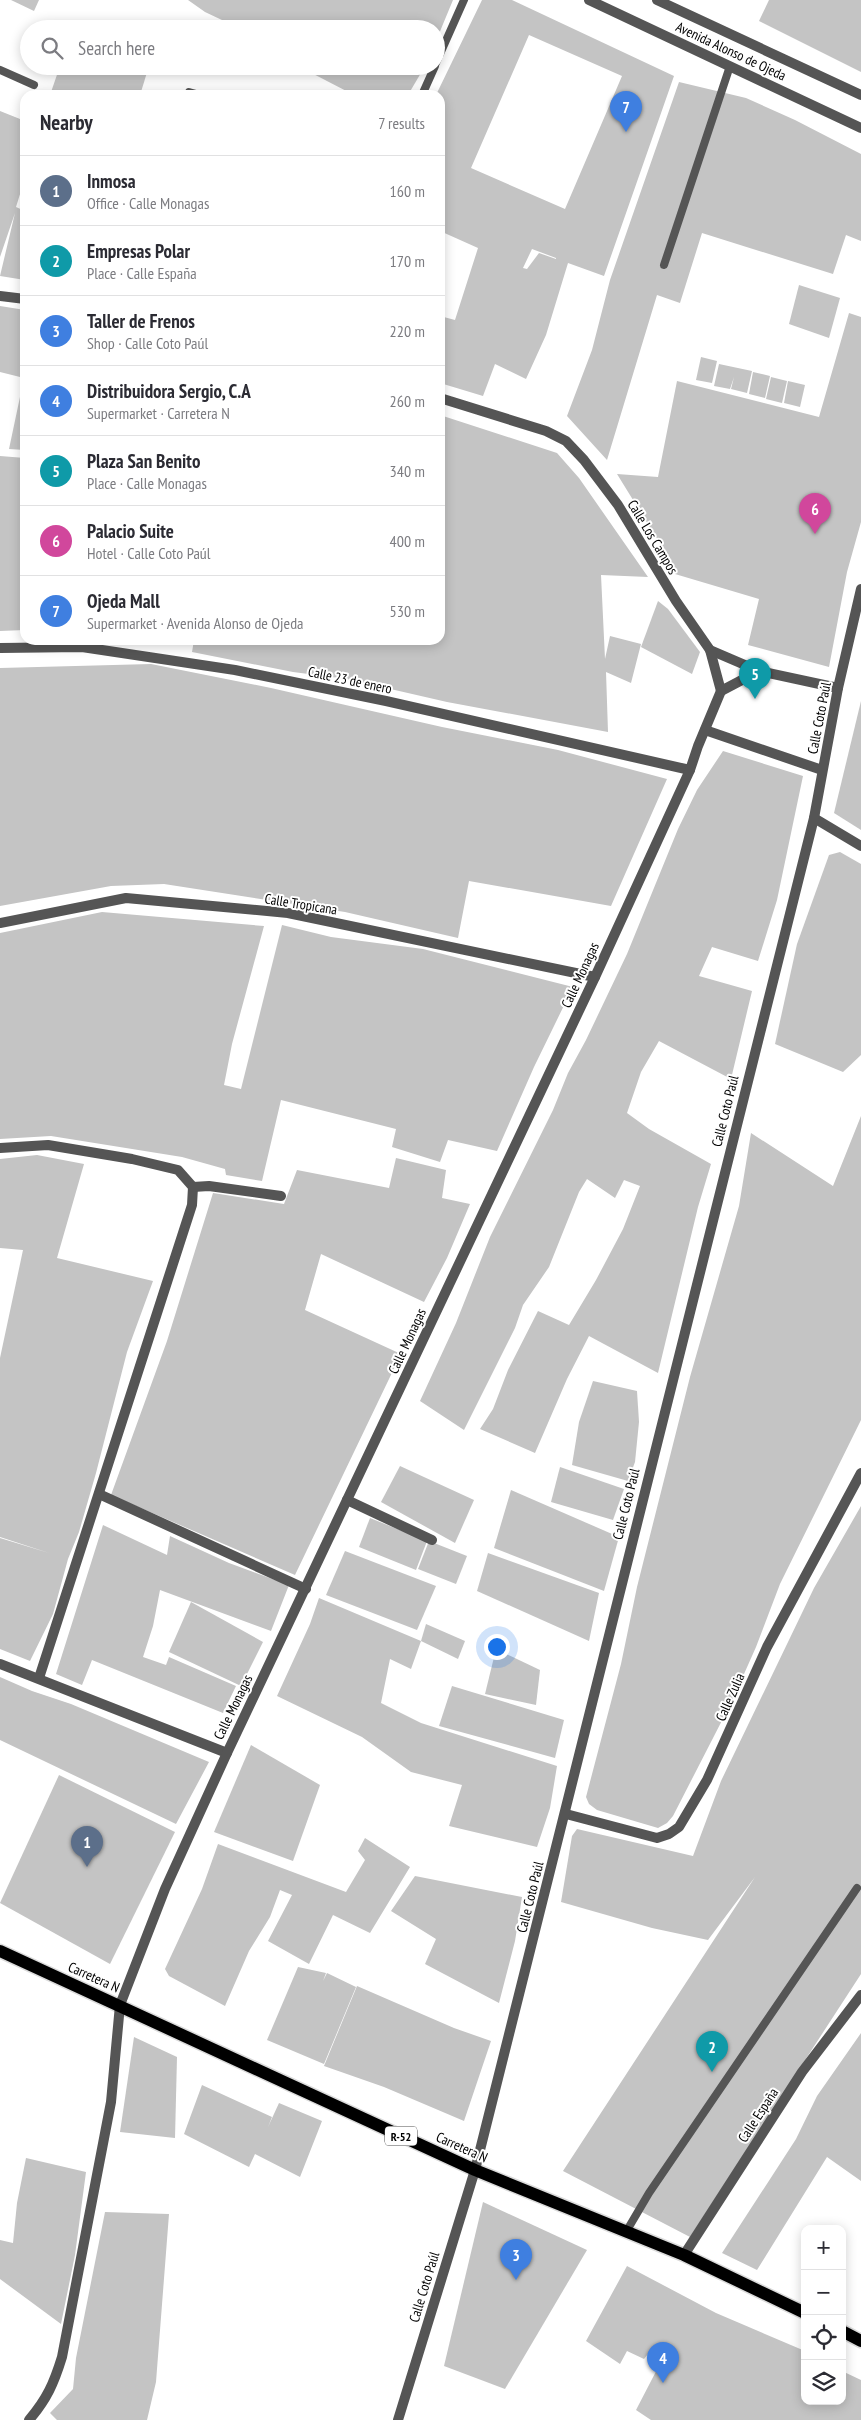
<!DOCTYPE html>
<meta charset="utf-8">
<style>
:root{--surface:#fff;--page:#f2f2f3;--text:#2b2b33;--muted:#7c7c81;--line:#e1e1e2;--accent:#db2777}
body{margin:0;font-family:"PT Sans Narrow",sans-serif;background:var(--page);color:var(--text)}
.controls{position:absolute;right:15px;bottom:15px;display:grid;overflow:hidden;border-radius:10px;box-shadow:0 2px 12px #0003}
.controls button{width:45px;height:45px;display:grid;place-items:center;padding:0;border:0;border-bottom:1px solid var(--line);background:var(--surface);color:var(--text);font:25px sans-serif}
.you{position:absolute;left:496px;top:1646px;width:18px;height:18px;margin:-12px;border:4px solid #fff;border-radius:50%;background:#1a73e8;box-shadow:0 0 0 8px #1a73e833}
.badge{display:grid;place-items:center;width:32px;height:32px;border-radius:50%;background:var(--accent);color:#fff;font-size:16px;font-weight:700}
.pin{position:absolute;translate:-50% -41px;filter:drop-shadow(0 1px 2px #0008)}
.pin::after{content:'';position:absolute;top:26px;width:18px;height:15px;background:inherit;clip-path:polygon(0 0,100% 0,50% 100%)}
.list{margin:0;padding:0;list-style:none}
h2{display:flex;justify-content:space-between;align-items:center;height:65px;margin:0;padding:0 20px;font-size:21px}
h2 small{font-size:16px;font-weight:400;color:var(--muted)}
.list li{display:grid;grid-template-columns:32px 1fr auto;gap:15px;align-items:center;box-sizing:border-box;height:70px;padding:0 20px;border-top:1px solid var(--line)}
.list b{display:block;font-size:19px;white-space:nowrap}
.list p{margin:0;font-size:16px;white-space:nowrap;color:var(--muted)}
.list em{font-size:16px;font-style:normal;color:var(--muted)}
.icon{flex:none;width:28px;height:28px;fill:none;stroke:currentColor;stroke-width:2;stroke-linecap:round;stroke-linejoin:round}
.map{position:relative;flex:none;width:861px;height:2420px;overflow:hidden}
.search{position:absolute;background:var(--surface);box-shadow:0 2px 12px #0003;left:20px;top:20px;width:425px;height:55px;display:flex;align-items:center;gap:12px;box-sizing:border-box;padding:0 18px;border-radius:28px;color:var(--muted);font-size:19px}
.panel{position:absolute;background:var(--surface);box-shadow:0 2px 12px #0003;left:20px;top:90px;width:425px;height:555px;border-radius:15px}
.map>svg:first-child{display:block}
.building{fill:#c4c4c4;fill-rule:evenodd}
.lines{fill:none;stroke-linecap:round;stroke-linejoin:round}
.primary-casing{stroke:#dbdbdb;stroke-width:15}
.lane{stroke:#555;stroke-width:8}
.street{stroke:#555;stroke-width:10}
.primary{stroke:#000;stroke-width:12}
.labels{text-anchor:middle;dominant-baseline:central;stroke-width:4;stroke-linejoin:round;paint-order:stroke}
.shield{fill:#fff;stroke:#4c4c4c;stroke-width:1}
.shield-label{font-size:12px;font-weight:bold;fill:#000}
.street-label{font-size:14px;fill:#000;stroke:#fff}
</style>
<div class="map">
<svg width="861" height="2420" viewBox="0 0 861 2420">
<rect width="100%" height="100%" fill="#fff"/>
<g class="building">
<path d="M11,0h28l-5,11z"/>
<path d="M188,0h265l-17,41v-12h-195l-36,-17z"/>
<path d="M482,0h30l162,76 -70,200 -36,-13 -22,72 -20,44 -31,-15 -12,32 -43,-13v-67l15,4 23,-72 -38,-17v-136h-4zM529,35l93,41 -57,133 -94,-41zM532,249l24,9v1l-17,-6 -12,16 -4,-1z"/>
<path d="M769,0h92v72l-102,-51z"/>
<path d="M60,66h89l-9,29h-90z"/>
<path d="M298,66h127l-17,29h-54z"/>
<path d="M679,82l67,16 49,22 66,34v87l-15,-6 -13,39 -131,-41 -22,70 -23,-8 -50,165 -40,-44 25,-66 18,-70z"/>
<path d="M0,111l25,10v57l-9,29 9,4v69l-25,-4 15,-63 -15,44z"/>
<path d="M799,285l41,13 -11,40 -40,-14z"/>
<path d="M0,306l25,4v140l-16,-1 15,-71 -24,-6z"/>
<path d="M849,313l12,4v205l-14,50 -18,95 -81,-22 11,-46 -84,-25 -8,-19 -50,-81 41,3 19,-96 142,36z"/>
<path d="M701,357l16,4 -5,22 -16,-3z"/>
<path d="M719,364l33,7 -5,22 -16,-4 3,-12 -4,12 -16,-3z"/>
<path d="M753,372l17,4 -5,22 -16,-4z"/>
<path d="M771,377l16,4 -5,22 -16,-4z"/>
<path d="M788,381l17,4 -5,22 -16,-4z"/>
<path d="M440,415l117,38 22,25 69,99 -47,-2 4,84 5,-23 31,8 -10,39 -25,-11 2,60 -161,-30 -100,-23 -54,-7 -101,-20 2,-12h246z"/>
<path d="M0,456l25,2v172l-25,1z"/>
<path d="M658,601l10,8 32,43 -8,22 -51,-27z"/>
<path d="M151,664l120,24 171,39 116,23 109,29 -56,127 -142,-25 -11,57 -113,-26 -181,-28 -53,2 -111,20v-238z"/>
<path d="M861,701v129l-27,-17z"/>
<path d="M723,751l80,25 -26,124 -19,61 -46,-14 -13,29 53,15 -21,88 -72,-38 -18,31 -14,41 22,16 62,35 -13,43 -40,166 -69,-37 -22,43 -32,74 -55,-24 13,-20 15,-39 30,-59 31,14 27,-45 27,-51 17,-43 -16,-6 -9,18 -28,-19 -8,13 -30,75 -26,38 -8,23 -51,102 -44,-29 36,-78 34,-86 63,-127 15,-37 18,-33 41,-86 51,-125 19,-39z"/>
<path d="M840,852l21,12v191l-18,17 -68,-28 22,-100 32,-89z"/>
<path d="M102,912l162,14 -32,118 -8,41 17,4 41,-164 49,12 92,12 150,38 -39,80 -37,84 -49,-11 -8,22 -48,-15 4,-18 -115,-29 -19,81 -36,-6 -1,-6 -43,-12 -131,-21 -51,3v-206z"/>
<path d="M861,1116v304l-81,164 -24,63 -24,54 -59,115 -6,7 -9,5 -61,-18 -8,-6 -3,-7 35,-133 16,-77 53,-210 49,-171 12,-73 82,53z"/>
<path d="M37,1155l47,9 -27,94 96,23 -26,71 -31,121 -17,59 -11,27 -15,55 -23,47 -30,-12v-111l49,15 -49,-16v-179l23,-108 -23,-2v-89z"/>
<path d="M396,1158l50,12 -4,28 28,6 -23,54 -23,44 -103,-48 -16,56 96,44 -106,221 -184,-80 56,-154 46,-148 71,11 13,-34 92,18z"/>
<path d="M593,1381l44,10 2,31 -4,40 -7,19 -56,-16 7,-43z"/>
<path d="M400,1466l74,34 -19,43 -74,-41z"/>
<path d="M560,1467l64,22 -11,31 -62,-18z"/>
<path d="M511,1490l108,47 -15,54 -110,-43z"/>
<path d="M861,1506v468l-171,263 -127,-66 192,-294 -47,63 -56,-12 -91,-26 11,-66 5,-7 116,27 28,-75 93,-193z"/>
<path d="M370,1518l57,23 -11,29 -57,-23z"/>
<path d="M103,1525l64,30 3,-19 59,27 60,22 -18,46 -111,-41 -7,36 -10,31 23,8 3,-8 67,29 -13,27 -131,-53 -10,25 -26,-11z"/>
<path d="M429,1541l38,15 -11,28 -38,-15z"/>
<path d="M345,1551l91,35 -19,44 -91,-35z"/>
<path d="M488,1553l111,40 -10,48 -112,-50z"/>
<path d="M319,1598l102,43 -10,28 -21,-10 -9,44 40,20 136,43 -7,42 -13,39 -88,-21 13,-41 -51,-13 -49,-35 -85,-41 33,-72z"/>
<path d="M191,1602l72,40 -22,44 -72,-34z"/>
<path d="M426,1624l39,17 -7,18 -37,-18z"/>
<path d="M496,1649l44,21 -4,35 -51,-11z"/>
<path d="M0,1677l32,14 39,13 138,58 -33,62 -176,-84z"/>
<path d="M452,1686l112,34 -9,38 -116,-32z"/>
<path d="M251,1745l69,40 -27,76 -79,-29z"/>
<path d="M59,1775l116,57 -65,132 -110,-61z"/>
<path d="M365,1838l45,29 -40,66 -37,-18 -24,49 -41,-23 24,-46 -12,-5 -10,27 -21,34 -24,55 -56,-30 -4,-7 37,-80 16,-45 128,48 19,-32 -7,-9z"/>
<path d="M415,1876l107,21 -7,44 -16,62 -74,-39 11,-25 -45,-28z"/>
<path d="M298,1967l28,6 -3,8 4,-8 29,14 -32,77 -57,-24z"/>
<path d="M357,1986l97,42 37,13 -27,80 -80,-34 -60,-21z"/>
<path d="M861,2033v148l-34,-24 -70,113 -35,-17 74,-114 21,-43z"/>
<path d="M134,2037l43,20 -2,81 -55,-6z"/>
<path d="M202,2085l70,32 -4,10 11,-24 43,18 -22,56 -45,-23 -6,13 -65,-33z"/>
<path d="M26,2158l60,14 -11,83 -14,69 -61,-45v-39l13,3 4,-40z"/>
<path d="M483,2202l104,48 -82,139 -61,-23z"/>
<path d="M105,2212l64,2 -13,168 -9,38h-90l-7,-7 23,-24 3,-31z"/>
<path d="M627,2266l89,47 89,38v50h37v-30l19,9v40h-210l-15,-10 28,-54 -13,-6 -7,9 -17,-8 -7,13 -34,-23z"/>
</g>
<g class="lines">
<g class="primary-casing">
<g id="primary">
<path d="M0,1951l475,219 209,85 121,58"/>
<path d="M842,2331l19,10"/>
</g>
</g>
<g class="lane">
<path d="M436,63l28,-63"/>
<path d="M0,70l34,15"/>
<path d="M189,92l11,3"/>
<path d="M422,95l13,-29"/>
<path d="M664,265l66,-199"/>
<path d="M626,2232l23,-39 208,-305"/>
</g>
<g class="street">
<path d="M589,0l272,128"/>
<path d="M657,0l204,95"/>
<path d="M0,296l25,3"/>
<path d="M440,398l106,33 20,10 18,19 34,45 58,96 34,49 49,21 79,17"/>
<path d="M0,648l82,-1 153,23 151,31 304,69"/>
<path d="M710,650l11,41 38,-20"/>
<path d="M705,730l117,40"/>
<path d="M814,818l47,28"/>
<path d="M0,923l126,-25 162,15 307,64"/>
<path d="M0,1148l48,-3 84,14 46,11 15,17 -1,18 -153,473"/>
<path d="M193,1187l16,-1 72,10"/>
<path d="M99,1494l207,95"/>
<path d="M347,1500l85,40"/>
<path d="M0,1664l227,89"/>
<path d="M566,1814l91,24 12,-4 10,-7 28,-47 60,-133 94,-174"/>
<path d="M684,2255l118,-183 59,-77"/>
<path d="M29,2420c18,-21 25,-37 33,-63l49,-255 9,-97 45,-116 62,-136 368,-776 95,-207 8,-24 23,-55"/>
<path d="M398,2420l77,-250 339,-1352 24,-130 23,-99"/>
</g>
<use href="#primary" class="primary"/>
</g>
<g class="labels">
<rect class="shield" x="385" y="2126.5" width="32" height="19" rx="4"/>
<g class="shield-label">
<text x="401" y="2136">R-52</text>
</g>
<g class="street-label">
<text transform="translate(731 51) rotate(25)">Avenida Alonso de Ojeda</text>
<text transform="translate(653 537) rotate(59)">Calle Los Campos</text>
<text transform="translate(350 680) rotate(12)">Calle 23 de enero</text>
<text transform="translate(819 718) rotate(-79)">Calle Coto Paúl</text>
<text transform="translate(301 904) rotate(9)">Calle Tropicana</text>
<text transform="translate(580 975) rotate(-65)">Calle Monagas</text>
<text transform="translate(725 1111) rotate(-76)">Calle Coto Paúl</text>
<text transform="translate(407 1341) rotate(-65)">Calle Monagas</text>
<text transform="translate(626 1504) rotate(-76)">Calle Coto Paúl</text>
<text transform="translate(730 1697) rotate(-66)">Calle Zulia</text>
<text transform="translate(233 1707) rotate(-64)">Calle Monagas</text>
<text transform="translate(530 1897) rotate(-76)">Calle Coto Paúl</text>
<text transform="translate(94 1977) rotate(24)">Carretera N</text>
<text transform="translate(758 2115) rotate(-57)">Calle España</text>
<text transform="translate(462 2147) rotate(24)">Carretera N</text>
<text transform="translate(424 2287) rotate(-73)">Calle Coto Paúl</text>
</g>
</g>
</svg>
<div class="controls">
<button>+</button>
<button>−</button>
<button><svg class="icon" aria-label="locate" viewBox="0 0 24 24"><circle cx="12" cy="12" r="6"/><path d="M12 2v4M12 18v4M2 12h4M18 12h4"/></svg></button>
<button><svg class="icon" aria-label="layers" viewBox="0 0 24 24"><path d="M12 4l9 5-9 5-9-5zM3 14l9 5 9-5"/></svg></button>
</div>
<div class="you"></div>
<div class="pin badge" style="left:87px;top:1867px;background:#5c6f8a">1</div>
<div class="pin badge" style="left:712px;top:2072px;background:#0f9aa8">2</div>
<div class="pin badge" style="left:516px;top:2280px;background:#3f7fe0">3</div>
<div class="pin badge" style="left:663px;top:2383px;background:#3f7fe0">4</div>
<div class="pin badge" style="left:755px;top:699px;background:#0f9aa8">5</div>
<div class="pin badge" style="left:815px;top:534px;background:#d1479c">6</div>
<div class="pin badge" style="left:626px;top:132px;background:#3f7fe0">7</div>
<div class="search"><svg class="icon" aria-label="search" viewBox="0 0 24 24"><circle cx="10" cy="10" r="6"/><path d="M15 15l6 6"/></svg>Search here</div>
<section class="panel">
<h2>Nearby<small>7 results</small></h2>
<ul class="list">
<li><span class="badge" style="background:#5c6f8a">1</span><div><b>Inmosa</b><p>Office · Calle Monagas</p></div><em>160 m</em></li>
<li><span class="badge" style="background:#0f9aa8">2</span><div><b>Empresas Polar</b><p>Place · Calle España</p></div><em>170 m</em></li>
<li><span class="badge" style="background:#3f7fe0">3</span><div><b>Taller de Frenos</b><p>Shop · Calle Coto Paúl</p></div><em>220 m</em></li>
<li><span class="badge" style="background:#3f7fe0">4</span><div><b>Distribuidora Sergio, C.A</b><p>Supermarket · Carretera N</p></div><em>260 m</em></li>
<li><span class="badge" style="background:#0f9aa8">5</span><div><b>Plaza San Benito</b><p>Place · Calle Monagas</p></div><em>340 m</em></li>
<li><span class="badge" style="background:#d1479c">6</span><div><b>Palacio Suite</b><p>Hotel · Calle Coto Paúl</p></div><em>400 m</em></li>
<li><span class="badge" style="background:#3f7fe0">7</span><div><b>Ojeda Mall</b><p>Supermarket · Avenida Alonso de Ojeda</p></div><em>530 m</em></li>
</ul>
</section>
</div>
